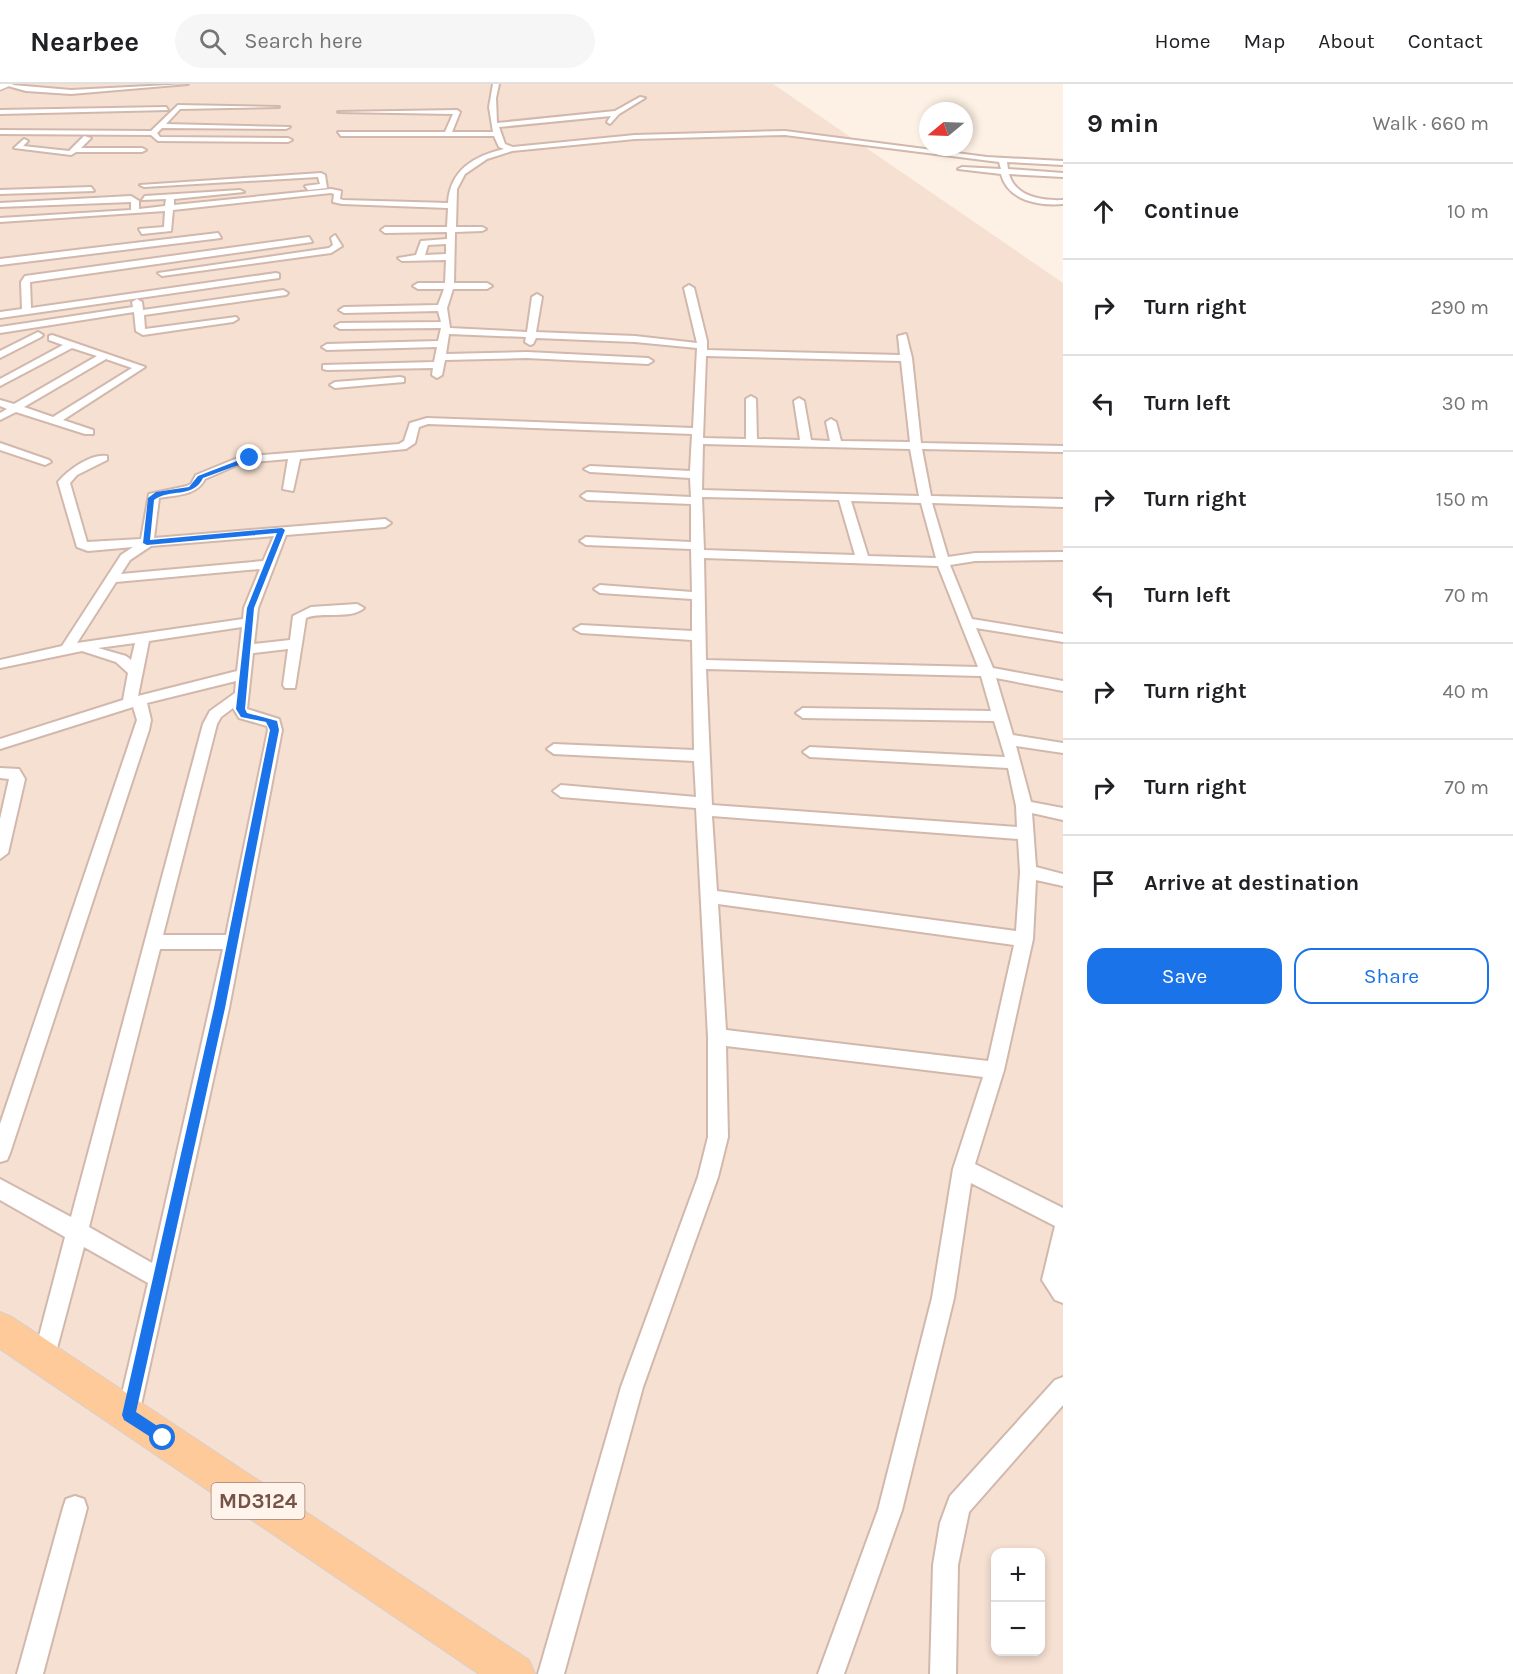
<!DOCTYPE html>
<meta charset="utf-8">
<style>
:root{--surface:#fff;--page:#f6f6f6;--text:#202124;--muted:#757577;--line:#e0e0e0;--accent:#1a73e8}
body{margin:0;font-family:Karla,sans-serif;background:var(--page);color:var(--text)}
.controls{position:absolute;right:18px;bottom:18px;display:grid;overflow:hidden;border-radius:12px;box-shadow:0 3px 9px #0003}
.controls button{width:54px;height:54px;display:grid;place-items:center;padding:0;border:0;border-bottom:2px solid var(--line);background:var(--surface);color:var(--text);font:30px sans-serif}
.compass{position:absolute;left:919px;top:18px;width:54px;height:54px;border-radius:50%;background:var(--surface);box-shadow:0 3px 9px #0003;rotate:251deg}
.stop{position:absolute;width:18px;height:18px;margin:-14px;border:4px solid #1a73e8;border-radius:50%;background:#fff}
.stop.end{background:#1a73e8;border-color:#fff;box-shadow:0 2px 6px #0008}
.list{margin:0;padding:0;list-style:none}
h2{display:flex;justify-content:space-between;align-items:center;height:78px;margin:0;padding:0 24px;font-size:26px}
h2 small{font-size:20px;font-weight:400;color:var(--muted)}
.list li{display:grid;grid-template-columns:39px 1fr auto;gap:18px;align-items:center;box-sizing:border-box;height:96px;padding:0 24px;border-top:2px solid var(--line)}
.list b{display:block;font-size:22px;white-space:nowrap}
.list em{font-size:20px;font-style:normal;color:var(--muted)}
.actions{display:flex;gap:12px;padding:18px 24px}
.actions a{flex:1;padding:14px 0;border:2px solid var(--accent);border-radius:18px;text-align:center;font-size:21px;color:var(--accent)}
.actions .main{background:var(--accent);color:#fff}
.icon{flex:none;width:33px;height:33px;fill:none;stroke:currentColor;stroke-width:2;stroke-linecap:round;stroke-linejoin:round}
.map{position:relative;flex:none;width:1063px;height:1590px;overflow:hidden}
header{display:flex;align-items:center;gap:36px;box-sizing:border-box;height:84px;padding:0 30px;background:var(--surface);border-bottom:2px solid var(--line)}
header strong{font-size:28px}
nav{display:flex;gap:33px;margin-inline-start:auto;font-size:21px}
.search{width:420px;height:54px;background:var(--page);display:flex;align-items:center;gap:15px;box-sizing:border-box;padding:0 21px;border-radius:33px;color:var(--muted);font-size:22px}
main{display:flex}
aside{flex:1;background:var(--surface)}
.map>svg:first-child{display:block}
.residential{fill:#f5e0d2;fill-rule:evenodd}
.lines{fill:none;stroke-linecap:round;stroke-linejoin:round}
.minor-casing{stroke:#d2b8ac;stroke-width:4}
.secondary-casing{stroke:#d5b6aa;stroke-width:3}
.primary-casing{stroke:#d9cfcc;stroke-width:2}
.minor{fill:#fff;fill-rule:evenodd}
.secondary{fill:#fff;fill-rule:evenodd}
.primary{fill:#ffca99;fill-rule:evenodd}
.route{fill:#1a73e8}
.labels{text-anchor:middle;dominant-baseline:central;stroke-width:6;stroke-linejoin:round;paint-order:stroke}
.shield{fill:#fff4eb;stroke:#a08379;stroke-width:1.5}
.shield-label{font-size:21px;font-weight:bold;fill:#775248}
</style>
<header>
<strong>Nearbee</strong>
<div class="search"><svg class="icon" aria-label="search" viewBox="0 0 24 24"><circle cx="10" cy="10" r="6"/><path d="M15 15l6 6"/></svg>Search here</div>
<nav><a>Home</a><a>Map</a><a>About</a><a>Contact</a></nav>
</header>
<main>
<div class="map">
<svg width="1063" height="1590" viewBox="0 0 1063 1590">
<rect width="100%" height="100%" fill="#fdf0e4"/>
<path class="residential" d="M0,0h773l290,199v1391h-1063zM996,1468h44v100h-44z"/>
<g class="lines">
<g class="minor-casing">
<g id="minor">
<path d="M1,0l70,6 117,-6 -117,10 -45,-3z"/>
<path d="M493,0h6l-3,14 1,25 118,-12 25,-14 5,1 -26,16 -9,10 -3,-2 4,-6 -112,11 6,17 8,3 122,-12 150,-4 202,26 76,4v4l-56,-3 1,7 55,4v4l-54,-3c6,23 33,27 54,26v4c-24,2 -55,-3 -62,-30l-43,-5 4,-2 39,2 -2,-7 -214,-27 -150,4 -123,12 -25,8 -22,15 -8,15 -1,38h26l4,2 -4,2 -27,1 -1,51h33l5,3 -5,3h-34l-6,19 3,20 77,4 5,-35 5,-3 5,3 -6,35 99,4 62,7 -13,-55 5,-3 5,3 13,53v9l193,5 -2,-19 8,-2 6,24 9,85 142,3v6l-141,-3 9,47 132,3v8l-131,-4 16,54 27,-4 88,-1v8l-88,1 -25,4 22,54 91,15v8l-87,-14 17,40 70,13v10l-67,-13 17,57 50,8v10l-47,-7 15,56 32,6v12l-31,-7 4,54 27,7v12l-27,-6 -3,59 -29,131 -29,94 88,44v95l-8,-3 -13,-20 13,-54 -84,-43 -17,115 -52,212 -58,164h-26l60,-164 54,-212 21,-129 30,-92 -257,-31 2,91 -10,40 -75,210 -79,287h-26l83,-287 77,-210 10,-40v-100l-12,-229 -135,-11 -8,-6 8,-6 135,12 -2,-36 -140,-7 -7,-5 7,-5 140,6 -2,-110 -111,-7 -7,-4 7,-4 111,6v-32l-92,-6 -6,-4 6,-4 92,7 -1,-43 -105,-4 -6,-4 6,-4 105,5v-38l-104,-4 -6,-4 6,-4 104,5 -1,-19 -100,-6 -6,-3 6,-3 100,5 2,-37 -264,-10 -9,3 -4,16 -9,6 -106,10 -7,32 -10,-2 5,-30 -46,4 -37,16c-8,17 -30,16 -46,19l-5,40 231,-19 6,4 -6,4 -99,8 -28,73 -4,36 36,-4 3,-24 18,-9 46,-3 7,4c-13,12 -42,3 -58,10l-11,70h-10l-2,-3 5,-36 -35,4 -6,56 32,10 3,11 -53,278 -92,415 -8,4 -8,-4 -4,-8 31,-132 -64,-36 -32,120 -8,3 -8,-3 -3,-8 32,-122 -65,-37v-21l71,38 132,-493 7,-13 25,-18 1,-12 -89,22 4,17 -2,10 -139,423 -3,7 -7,2v-38l137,-404 -4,-13 -133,42v-10l123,-39 5,-27 -12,-11 -34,-11 -82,17v-8l62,-14 59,-91 12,-8 -45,4 -11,-4 -19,-65c10,-12 33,-29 49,-26v4l-30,15 -7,8 17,59 54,-3 8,-45 38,-8 4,-2 5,-9 44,-18 159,-13 5,-3 6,-18 17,-5 266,10 4,-80 -62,-6 -99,-4 -3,6 -3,1 -5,-3 1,-5 -77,-3 -3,20 81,-2 121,6 5,3 -5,3 -121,-6 -82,2 -3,15 -5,3 -5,-3 1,-7 -106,2 -4,-1v-4l111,-3 3,-15 -110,3 -5,-3 5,-3 111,-3 3,-13 -101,1 -5,-3 5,-3 101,-1 -3,-11 -94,2 -5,-3 5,-3 94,-2 6,-16h-26l-5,-3 5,-3h27l1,-23 -44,1 -4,-3 18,-3 5,-14 26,-2v-7l-62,1 -4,-3 4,-3h62l1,-19 -106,-4 -9,-2 1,-8 -3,-1 -158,17 -2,21 -29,3 -3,-5 25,-2 1,-16 -165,11v-4l131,-8v-8l-131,5v-4l131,-7 8,5v8l26,-3 1,-7 -24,1 3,-4 95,-6 4,2 -70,7v6l157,-16 10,2 -1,8 3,1 105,3c2,-33 26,-47 56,-54l-5,-2 -5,-11h-153l-3,-4h107l8,-18 -115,-2 119,-2 3,2 -8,20h41l-4,-25zM446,160v10l-21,1 3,-10zM706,272l195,5 9,81 -69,-1 -5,-19 -5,-3 -5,3 4,19 -19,-1 -7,-39 -5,-3 -5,3 6,39 -43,-1 -1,-40 -5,-3 -5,3v40l-43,-1zM703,360l207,5 9,47 -217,-6zM702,413l137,3 16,55 -151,-5zM851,417l70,2 15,55 -68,-2zM274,452l-11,25 -142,13 9,-14 21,-14zM704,474l234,8 40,101 -272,-7zM260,485l-16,39 -1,11 -166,24 39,-61zM242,543l-5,44 -99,25 11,-55zM135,559l-4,17 -5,-4 -28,-8zM706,585l275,7 10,35 -188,-3 -7,5 7,5 191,3 11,36 -195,-10 -7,5 7,5 198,11 8,38 1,21 -305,-22zM233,624l6,10 28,8 1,4 -42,205h-63l54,-211 4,-7zM712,732l306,23 2,33 -4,59 -299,-40zM718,820l296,41 -26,116 -262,-31zM160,865h63l-71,314 -63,-36z"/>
<path d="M178,21l101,2 -99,2 -14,15 124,3 -4,2 -124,-1 -5,5 3,4 128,1 4,2 -4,2 -130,-1 -7,-6 -151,-1v-4l151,1z"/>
<path d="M166,23l2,3 -168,4v-4z"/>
<path d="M84,52l7,2 -10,10h61l4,2 -4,2h-66l-5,3 -57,-7 10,-9 4,2 -5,5 46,5z"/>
<path d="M321,89l4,2 2,13 -19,2 -3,-4 15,-2 -2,-7 -174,10 -4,-2z"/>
<path d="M91,103l3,4 -94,3v-4z"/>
<path d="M218,149l3,5 -221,27v-6z"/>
<path d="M335,151l7,11 -11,7 -169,23 -4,-3 171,-25 4,-3 -2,-7z"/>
<path d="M309,153l3,5 -282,40 1,26 245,-35 3,1v4l-279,40v-6l22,-3 -1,-27 4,-6z"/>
<path d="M283,206l5,3 -2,2 -142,20 1,14 91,-12 2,2 -5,3 -90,13 -7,-4 -2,-19 -134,21v-6l133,-20 -1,-5 5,-3 5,3 1,8z"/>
<path d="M38,248l5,3 -2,2 -41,21v-7z"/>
<path d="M52,251l93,32 -82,53 30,10v4h-8l-69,-22 -16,8v-7l7,-4 -7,-3v-6l14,4 83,-48 -25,-8 -72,38v-7l63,-34 -14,-5v-4zM106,275l26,9 -79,49 -29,-10z"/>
<path d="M400,293l4,1v4l-69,6 -5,-3 5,-3z"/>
<path d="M0,359l49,17 2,2 -6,3 -45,-15z"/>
<path d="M0,684l19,1 6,10 -17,74 -8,6v-40l9,-40 -9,-1z"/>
<path d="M1063,1293v28l-94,107 -11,53 -2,109h-26l3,-109 7,-42 10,-27 105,-116z"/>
<path d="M75,1412l9,3 3,9 -44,166h-26l46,-166 3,-9z"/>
</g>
</g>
<g class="secondary-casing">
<path id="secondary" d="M0,0h14l-14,6z"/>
</g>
<g class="primary-casing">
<path id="primary" d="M0,1228l12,5 517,343 6,14h-56l-479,-325z"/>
</g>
<use href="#minor" class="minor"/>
<use href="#secondary" class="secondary"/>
<use href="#primary" class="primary"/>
</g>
<path class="route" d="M250,372l2,4 -49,18c-10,21 -33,10 -49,22l-4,40 132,-12 3,2 -31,78 -9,101 2,4 30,8 2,9 -54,278 -89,404 32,21 2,5 -7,7 -39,-25 -2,-5 92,-407 56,-278 -4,-8 -25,-5 -5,-8 11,-101 30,-75 -130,12 -4,-2 5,-45 8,-6 33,-5 9,-11z"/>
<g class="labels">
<rect class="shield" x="211.5" y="1399" width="93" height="36" rx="4.5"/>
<g class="shield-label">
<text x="258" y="1417">MD3124</text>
</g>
</g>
</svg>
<div class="controls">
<button>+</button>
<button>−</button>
</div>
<svg class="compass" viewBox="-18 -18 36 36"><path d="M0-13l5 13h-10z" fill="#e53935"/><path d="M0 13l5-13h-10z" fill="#757577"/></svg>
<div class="stop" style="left:163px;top:1354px"></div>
<div class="stop end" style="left:250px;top:374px"></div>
</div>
<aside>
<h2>9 min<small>Walk · 660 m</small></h2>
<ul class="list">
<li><svg class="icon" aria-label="ahead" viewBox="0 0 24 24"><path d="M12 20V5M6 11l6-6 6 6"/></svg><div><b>Continue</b></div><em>10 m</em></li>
<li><svg class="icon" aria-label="right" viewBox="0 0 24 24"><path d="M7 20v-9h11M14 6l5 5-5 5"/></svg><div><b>Turn right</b></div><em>290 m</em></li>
<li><svg class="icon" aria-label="left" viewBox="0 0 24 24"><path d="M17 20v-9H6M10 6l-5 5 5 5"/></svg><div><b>Turn left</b></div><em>30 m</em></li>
<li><svg class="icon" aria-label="right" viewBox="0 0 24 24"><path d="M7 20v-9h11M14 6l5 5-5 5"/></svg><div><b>Turn right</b></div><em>150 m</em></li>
<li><svg class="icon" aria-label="left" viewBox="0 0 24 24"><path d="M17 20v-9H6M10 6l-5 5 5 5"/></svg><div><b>Turn left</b></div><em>70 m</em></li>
<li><svg class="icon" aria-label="right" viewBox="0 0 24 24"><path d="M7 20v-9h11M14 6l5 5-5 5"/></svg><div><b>Turn right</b></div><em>40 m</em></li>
<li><svg class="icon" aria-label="right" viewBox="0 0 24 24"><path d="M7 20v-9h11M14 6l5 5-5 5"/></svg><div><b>Turn right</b></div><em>70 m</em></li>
<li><svg class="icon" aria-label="arrive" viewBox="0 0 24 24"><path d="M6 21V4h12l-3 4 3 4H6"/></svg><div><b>Arrive at destination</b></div></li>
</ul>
<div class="actions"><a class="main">Save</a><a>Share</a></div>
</aside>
</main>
